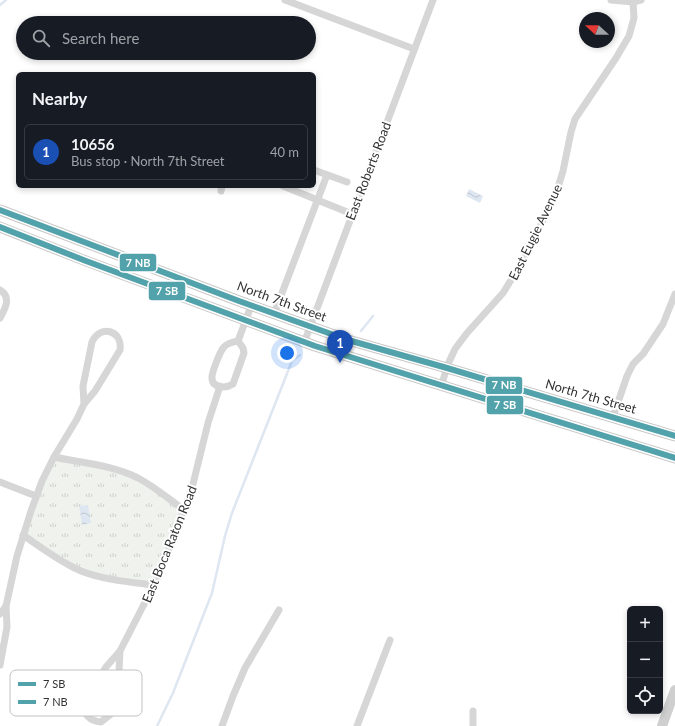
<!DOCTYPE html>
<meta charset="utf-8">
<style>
:root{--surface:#171b24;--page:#20242c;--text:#f1f3f6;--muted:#9ea1a6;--line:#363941;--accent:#0b8043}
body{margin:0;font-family:Lato,sans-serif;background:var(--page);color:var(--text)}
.controls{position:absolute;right:12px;bottom:12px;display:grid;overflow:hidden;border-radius:6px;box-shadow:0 2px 6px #0003}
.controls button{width:36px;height:36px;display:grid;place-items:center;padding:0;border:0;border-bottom:1px solid var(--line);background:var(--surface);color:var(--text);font:20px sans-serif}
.compass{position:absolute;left:579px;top:12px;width:36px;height:36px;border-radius:50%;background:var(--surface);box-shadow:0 2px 6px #0003;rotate:291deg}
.you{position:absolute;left:287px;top:353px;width:14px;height:14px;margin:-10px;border:3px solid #fff;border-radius:50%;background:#1a73e8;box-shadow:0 0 0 6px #1a73e833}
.badge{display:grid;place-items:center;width:26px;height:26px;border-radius:50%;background:var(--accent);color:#fff;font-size:13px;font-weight:700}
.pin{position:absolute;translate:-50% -33px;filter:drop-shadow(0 1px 2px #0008)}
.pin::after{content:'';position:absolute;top:21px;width:14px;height:12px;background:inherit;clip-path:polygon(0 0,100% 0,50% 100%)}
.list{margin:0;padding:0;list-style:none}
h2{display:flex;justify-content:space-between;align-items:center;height:52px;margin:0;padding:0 16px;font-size:17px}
h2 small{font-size:13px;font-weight:400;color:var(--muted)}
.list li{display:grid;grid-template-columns:26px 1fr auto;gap:12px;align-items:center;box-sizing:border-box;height:56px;margin:0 8px 8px;padding:0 8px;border:1px solid var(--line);border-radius:6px}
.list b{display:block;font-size:15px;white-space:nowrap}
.list p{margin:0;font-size:13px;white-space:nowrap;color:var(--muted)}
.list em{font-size:13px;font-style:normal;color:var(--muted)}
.icon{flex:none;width:22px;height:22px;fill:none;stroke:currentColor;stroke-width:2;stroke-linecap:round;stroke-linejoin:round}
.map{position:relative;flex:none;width:675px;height:726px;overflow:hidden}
.search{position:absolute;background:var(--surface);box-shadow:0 2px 6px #0003;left:16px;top:16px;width:300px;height:44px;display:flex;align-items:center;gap:10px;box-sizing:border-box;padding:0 14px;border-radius:22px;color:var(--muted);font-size:15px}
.panel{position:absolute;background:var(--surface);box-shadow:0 2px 6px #0003;left:16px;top:72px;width:300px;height:116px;border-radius:6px}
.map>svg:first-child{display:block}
.park{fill:url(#park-tufts)}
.water{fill:url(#water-waves)}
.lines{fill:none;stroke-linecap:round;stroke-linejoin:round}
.stream{stroke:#dee6f1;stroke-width:2.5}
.street{stroke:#d6d6d6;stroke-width:7}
.secondary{stroke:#cfcfcf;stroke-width:10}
.primary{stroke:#c9c9c9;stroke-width:11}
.bus-1-casing{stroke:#fff;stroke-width:9}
.bus-2-casing{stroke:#fff;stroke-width:9}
.bus-1{stroke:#52a2ab;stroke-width:6}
.bus-2{stroke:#52a2ab;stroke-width:6}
.labels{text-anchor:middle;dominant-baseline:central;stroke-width:4;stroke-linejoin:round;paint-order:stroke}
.street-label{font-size:13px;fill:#323232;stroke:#fff}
.key{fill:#fff;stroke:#c2c2c2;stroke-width:1}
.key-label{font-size:11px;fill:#323232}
.line-badge{stroke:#fff;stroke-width:1.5}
.badge-label{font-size:11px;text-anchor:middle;font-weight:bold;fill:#fff}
</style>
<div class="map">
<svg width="675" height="726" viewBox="0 0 675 726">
<defs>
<pattern id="park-tufts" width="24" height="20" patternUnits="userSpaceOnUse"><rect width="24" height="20" fill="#f0f3ed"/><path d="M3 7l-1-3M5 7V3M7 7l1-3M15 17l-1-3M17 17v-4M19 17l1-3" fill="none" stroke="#ced1cc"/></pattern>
<pattern id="water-waves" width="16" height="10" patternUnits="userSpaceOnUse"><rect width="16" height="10" fill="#dee6f1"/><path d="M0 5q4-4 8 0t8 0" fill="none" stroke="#bfc6cf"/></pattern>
</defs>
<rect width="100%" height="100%" fill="#fff"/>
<path class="park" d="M54,457l66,14 64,39 -30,75 -68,-12 -63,-38z"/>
<g class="water">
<path d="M469,189l14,7 -3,7 -14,-7z"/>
<path d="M88,505l3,18 -9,2 -3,-19z"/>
</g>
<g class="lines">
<g class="stream">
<path d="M0,5l6,-5"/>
<path d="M361,331l12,-15"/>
<path d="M157,726l16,-33 39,-100 13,-57 7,-23 60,-152 8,-6"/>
</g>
<g class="street">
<path d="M285,0l129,49"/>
<path d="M611,0l22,2 8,-2"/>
<path d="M314,170l33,12"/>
<path d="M283,186l69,28"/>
<path d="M221,191l1,-5"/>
<path d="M0,290c12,7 5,19 0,28"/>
<path d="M274,314l53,-139"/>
<path d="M238,341l5,7 1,5 -11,31c-8,5 -22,4 -21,-8 1,-6 8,-25 12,-29 3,-4 9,-5 14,-6z"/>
<path d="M238,341l13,-35"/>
<path d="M304,343l129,-343"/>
<path d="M441,386l8,-24 6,-13 12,-16 36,-40 19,-31 33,-65 8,-26 8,-39 4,-13 41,-61 13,-22 5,-18 -1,-16"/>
<path d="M613,417l14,-41 6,-12 10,-10 20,-30 12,-30"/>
<path d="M54,457c28,6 58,8 84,21 17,9 31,21 46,32"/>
<path d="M0,482l36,14"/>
<path d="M23,535c19,13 37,27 58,36 23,9 49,11 73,14"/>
<path d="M0,614l6,-8"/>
<path d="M120,651l-1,20 -8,43 -10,8c-12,-1 -17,-7 -18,-18l23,-37 14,-16 40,-78 32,-85 16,-65 12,-37"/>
<path d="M0,665l7,-38 -1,-21 11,-50 14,-45 11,-30 12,-24 23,-38 7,-15 11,-13 25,-41c3,-20 -20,-26 -28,-8l-9,44 1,18"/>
<path d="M473,711v15"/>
<path d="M222,726l11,-30 12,-28 34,-58"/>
<path d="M357,726l33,-86"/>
</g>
<path class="secondary" d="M662,726l13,-36"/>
<g class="primary">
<path d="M0,210l239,91 109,39 99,28 228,68"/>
<path d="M0,227l86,34 229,85 360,112"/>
</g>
<g class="bus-1-casing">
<path id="bus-1" d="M0,227l86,34 229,85 360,112"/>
</g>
<g class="bus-2-casing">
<path id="bus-2" d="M0,210l239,91 109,39 99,28 228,68"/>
</g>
<use href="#bus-1" class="bus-1"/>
<use href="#bus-2" class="bus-2"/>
</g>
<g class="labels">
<g class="street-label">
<text transform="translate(368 171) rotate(-69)">East Roberts Road</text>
<text transform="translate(535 232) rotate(-64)">East Eugie Avenue</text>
<text transform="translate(282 301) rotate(20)">North 7th Street</text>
<text transform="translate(591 396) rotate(16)">North 7th Street</text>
<text transform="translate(169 544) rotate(-68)">East Boca Raton Road</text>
</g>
</g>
<rect x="10" y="670" width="132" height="46" rx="6" class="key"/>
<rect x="18" y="682" width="18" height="4" fill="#52a2ab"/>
<rect x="18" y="700" width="18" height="4" fill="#52a2ab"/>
<g class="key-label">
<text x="43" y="688">7 SB</text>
<text x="43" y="706">7 NB</text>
</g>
<g class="line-badge">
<rect x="119" y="253" width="38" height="19" rx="4" fill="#52a2ab"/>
<rect x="148" y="281" width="38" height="20" rx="4" fill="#52a2ab"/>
<rect x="485" y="376" width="38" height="19" rx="4" fill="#52a2ab"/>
<rect x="486" y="395" width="38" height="20" rx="4" fill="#52a2ab"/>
</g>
<g class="badge-label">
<text x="138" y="267">7 NB</text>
<text x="167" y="295">7 SB</text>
<text x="504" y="389">7 NB</text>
<text x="505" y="409">7 SB</text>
</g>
</svg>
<div class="controls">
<button>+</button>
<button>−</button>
<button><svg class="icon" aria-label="locate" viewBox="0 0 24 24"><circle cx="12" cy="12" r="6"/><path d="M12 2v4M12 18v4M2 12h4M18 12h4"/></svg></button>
</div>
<svg class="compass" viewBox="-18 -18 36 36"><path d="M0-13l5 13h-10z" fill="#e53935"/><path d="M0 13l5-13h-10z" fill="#9ea1a6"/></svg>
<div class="you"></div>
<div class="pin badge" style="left:340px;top:363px;background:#1a4fb4">1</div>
<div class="search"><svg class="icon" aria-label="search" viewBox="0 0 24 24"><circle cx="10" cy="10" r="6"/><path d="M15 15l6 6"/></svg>Search here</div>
<section class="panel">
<h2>Nearby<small></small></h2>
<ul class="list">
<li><span class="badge" style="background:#1a4fb4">1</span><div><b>10656</b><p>Bus stop · North 7th Street</p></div><em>40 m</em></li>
</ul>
</section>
</div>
